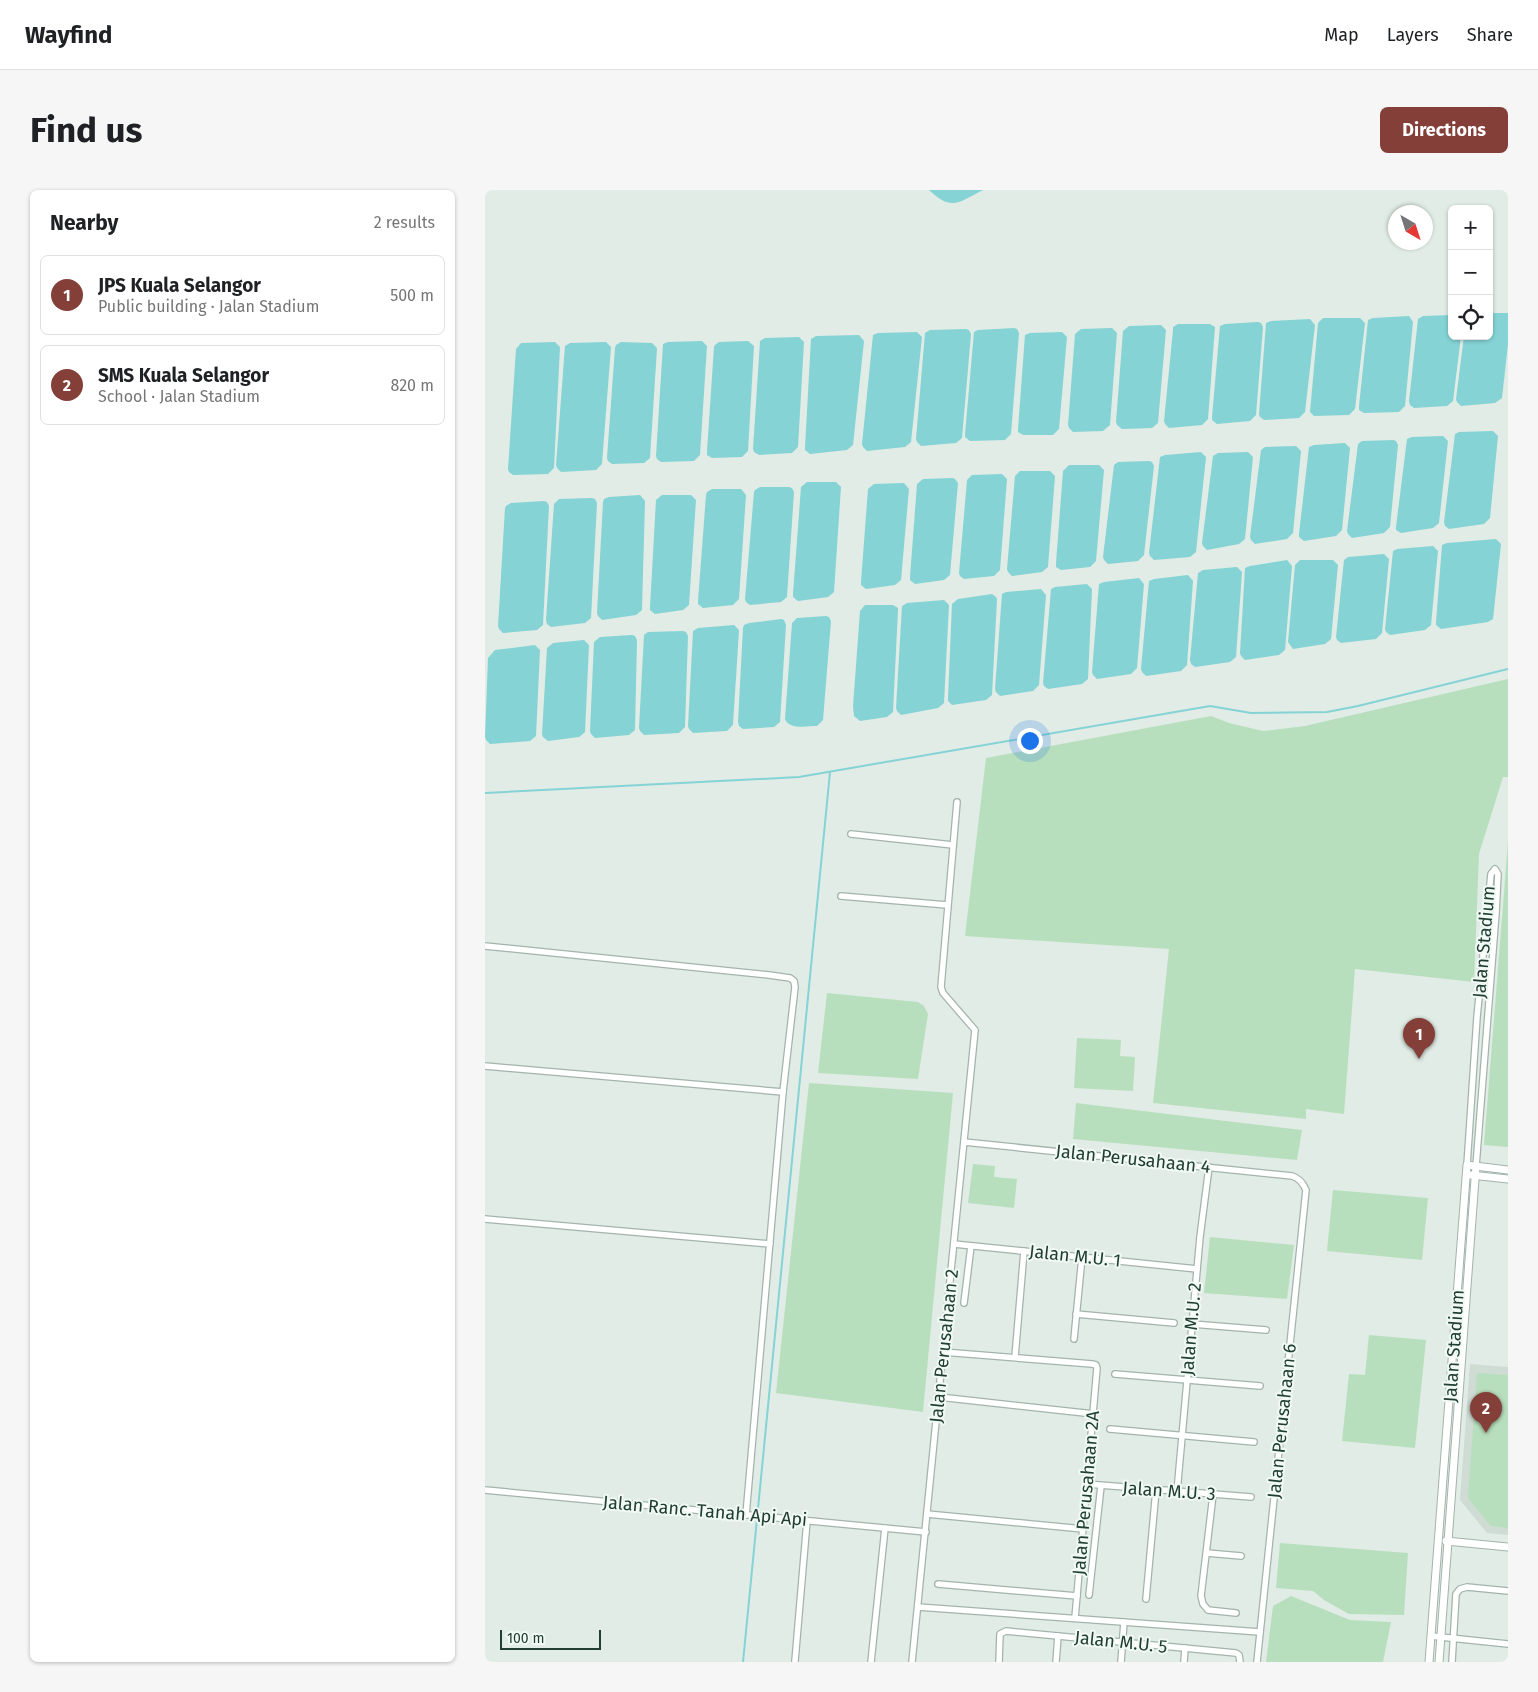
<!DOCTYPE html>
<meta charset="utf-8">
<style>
:root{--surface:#fff;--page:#f6f6f6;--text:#202124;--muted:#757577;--line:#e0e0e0;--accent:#833f38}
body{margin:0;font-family:"Fira Sans",sans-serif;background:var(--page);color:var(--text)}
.controls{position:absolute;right:15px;top:15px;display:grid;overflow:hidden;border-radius:8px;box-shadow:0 1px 4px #0004}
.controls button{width:45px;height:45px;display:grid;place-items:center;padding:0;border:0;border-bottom:1px solid var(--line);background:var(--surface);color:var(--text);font:25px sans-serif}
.compass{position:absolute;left:903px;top:15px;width:45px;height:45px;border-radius:50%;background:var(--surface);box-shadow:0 1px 4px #0004;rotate:141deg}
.scale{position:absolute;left:15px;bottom:12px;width:101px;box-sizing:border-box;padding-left:5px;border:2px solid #203e32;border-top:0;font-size:14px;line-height:18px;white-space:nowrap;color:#203e32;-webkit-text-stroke:4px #f1f9f4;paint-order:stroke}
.you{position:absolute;left:544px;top:550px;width:18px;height:18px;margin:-12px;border:4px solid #fff;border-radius:50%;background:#1a73e8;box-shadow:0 0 0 8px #1a73e833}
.badge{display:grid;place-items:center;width:32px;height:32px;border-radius:50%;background:var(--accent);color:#fff;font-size:16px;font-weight:700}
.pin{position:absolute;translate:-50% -41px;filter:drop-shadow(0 1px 2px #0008)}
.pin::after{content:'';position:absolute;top:26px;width:18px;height:15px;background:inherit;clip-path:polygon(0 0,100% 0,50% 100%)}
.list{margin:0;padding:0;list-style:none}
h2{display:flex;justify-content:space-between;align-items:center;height:65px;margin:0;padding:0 20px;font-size:21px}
h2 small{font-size:16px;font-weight:400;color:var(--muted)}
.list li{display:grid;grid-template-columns:32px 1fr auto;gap:15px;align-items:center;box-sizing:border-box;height:80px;margin:0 10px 10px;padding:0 10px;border:1px solid var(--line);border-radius:8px}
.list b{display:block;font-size:19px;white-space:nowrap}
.list p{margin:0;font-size:16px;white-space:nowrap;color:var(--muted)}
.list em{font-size:16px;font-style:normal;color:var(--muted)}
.icon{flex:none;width:28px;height:28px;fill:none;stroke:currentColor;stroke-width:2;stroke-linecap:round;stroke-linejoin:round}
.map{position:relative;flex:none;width:1023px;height:1472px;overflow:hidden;border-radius:8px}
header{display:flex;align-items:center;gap:30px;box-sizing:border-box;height:70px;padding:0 25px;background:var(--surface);border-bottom:1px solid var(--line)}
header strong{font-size:24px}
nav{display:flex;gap:28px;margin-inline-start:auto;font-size:18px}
.intro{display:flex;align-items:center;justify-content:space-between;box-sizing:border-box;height:120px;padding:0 30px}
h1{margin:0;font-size:35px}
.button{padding:12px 22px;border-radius:8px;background:var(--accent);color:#fff;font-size:18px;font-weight:700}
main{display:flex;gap:30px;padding:0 30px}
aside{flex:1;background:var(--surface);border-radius:8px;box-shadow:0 1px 4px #0004}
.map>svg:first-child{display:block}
.built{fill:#cedcd4}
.green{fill:#b8dfbd}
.water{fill:#85d3d5}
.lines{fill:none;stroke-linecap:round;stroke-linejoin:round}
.stream{stroke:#85d3d5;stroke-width:2}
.minor-casing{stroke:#a3b4ac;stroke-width:8}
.tertiary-casing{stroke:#a3b4ac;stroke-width:9}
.minor{stroke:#fff;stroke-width:5.5}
.tertiary{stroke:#fff;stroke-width:7}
.labels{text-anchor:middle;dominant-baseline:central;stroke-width:4;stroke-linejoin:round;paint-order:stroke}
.street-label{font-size:18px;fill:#203e32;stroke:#f1f9f4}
</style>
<header>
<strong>Wayfind</strong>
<nav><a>Map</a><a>Layers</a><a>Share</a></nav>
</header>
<div class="intro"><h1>Find us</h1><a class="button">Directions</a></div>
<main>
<aside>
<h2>Nearby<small>2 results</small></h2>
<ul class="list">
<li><span class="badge">1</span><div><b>JPS Kuala Selangor</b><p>Public building · Jalan Stadium</p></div><em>500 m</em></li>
<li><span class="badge">2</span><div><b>SMS Kuala Selangor</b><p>School · Jalan Stadium</p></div><em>820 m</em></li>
</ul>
</aside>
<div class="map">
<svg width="1023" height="1472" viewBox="0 0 1023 1472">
<rect width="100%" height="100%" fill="#e0ece5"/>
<path class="built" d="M985,1174l38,3v168l-21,-2 -27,-33z"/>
<g class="green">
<path d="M1023,489v98h-5l-24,77 -5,128 -119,-13 -11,145 -38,-5v10l-153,-16 16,-154 -204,-13 21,-178 225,-42 18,7 34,8 42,-5z"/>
<path d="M1023,652v305l-24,-2z"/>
<path d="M342,803l91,9 6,4 4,8 -10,65 -100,-6z"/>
<path d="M592,848l44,2 -1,16 15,1 -2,34 -59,-3z"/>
<path d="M324,893l144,10 -30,319 -147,-19z"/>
<path d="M591,913l226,27 -5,30 -224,-21z"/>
<path d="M488,974l22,2 -1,11 23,2 -3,29 -46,-5z"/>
<path d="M848,1000l95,8 -6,62 -95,-9z"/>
<path d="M725,1047l84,8 -7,54 -83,-6z"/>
<path d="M884,1145l57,5 -11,108 -73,-7 7,-67 16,1z"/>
<path d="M992,1183l31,2v153l-17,-2 -23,-28z"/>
<path d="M795,1353l128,10 -4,62 -55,-1 -25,-14 -11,-9 -37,-3z"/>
<path d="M806,1406l59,24 41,2 -8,40h-117l7,-56z"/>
</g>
<g class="water">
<path d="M444,0h54c-24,12 -31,22 -54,0z"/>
<path d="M1004,123h19v31l-6,54 -7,5 -34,3 -4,-4 -1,-3 8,-63h25z"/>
<path d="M967,125v21h9l-8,65 -6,5 -33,2 -4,-3 -1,-4 9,-82 5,-3z"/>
<path d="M924,126l4,6 -8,84 -6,6 -35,1 -5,-3v-4l9,-86 5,-2z"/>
<path d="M838,128h37l5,5 -10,86 -6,6 -35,1 -4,-4 8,-89z"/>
<path d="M825,129l5,6 -10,87 -6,6 -35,2 -4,-3 -1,-3 7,-91 5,-2z"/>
<path d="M773,132l3,1 2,4 -7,88 -6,6 -33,3 -5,-4v-3l8,-91 5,-2z"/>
<path d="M693,134h32l5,3 -7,92 -6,6 -33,3 -4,-4 -1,-3 9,-91v-3z"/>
<path d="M676,135l5,5 -8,93 -6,5 -30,1 -5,-4 -1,-3 7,-91 6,-5z"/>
<path d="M529,138l3,1 2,4 -8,101 -6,6 -35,1 -5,-4v-3l9,-102 4,-2z"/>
<path d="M627,138l5,5 -7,92 -7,6 -30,1 -4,-4 -1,-3 7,-91 6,-5z"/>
<path d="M481,139l3,1 2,4 -9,104 -6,5 -35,3 -4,-4 -1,-3 9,-106 5,-3z"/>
<path d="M432,142l5,5 -11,105 -6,5 -38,4 -4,-4 -1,-3 11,-109 5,-2z"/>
<path d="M577,142l5,5 -8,92 -6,6h-30l-5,-3v-3l7,-94 5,-2z"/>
<path d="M374,145l5,6 -11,104 -6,5 -37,4 -5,-4v-3l6,-108 5,-3z"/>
<path d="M314,147l5,5 -6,105 -6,6 -33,2 -5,-3 -1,-3 7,-108 5,-3z"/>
<path d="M217,151l5,5 -7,109 -6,6 -33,1 -4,-3 -1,-3 7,-112 5,-2z"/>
<path d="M263,151l6,5 -6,105 -6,6 -30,1 -5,-3v-4l7,-104 1,-2 4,-3z"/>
<path d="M70,152l5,5 -6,121 -6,6 -35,1 -4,-3 -1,-3 8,-120 5,-6z"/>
<path d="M121,152l5,5 -9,117 -6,6 -35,2 -4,-4 -1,-3 9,-119 5,-3z"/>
<path d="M136,152l31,1 5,5 -7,110 -6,5 -32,1 -4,-3 -1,-3 8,-110 1,-3z"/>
<path d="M1008,241l5,5 -8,82 -6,6 -35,5 -4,-3 -1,-4 11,-88 4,-2z"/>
<path d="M958,246l5,5 -9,82 -6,5 -32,5 -5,-3v-3l11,-88 5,-2z"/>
<path d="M908,250l3,1 2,4 -8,82 -6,6 -32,5 -4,-4 -1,-3 11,-87 4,-3z"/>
<path d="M860,253l5,5 -8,82 -6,6 -32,5 -5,-4v-3l10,-87 5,-2z"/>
<path d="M811,256l5,5 -8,82 -6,6 -32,5 -4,-4 -1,-3 11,-87 4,-3z"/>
<path d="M716,262l5,5 -10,95 -6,5 -36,3 -4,-4 -1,-3 11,-96 5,-2z"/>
<path d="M763,262l5,5 -8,82 -6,5 -32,6 -4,-4 -1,-3 11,-87 5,-3z"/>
<path d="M664,271l3,1 2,4 -10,89 -6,6 -30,3 -4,-4 -1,-3 11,-92 4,-3z"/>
<path d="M584,275h30l5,5 -8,91 -6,6 -29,3 -5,-3v-4l7,-92z"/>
<path d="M535,281h30l5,5 -7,91 -6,5 -30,4 -4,-4 -1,-3 8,-93z"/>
<path d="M517,284l5,5 -7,91 -6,6 -30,3 -4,-3 -1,-3 8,-93 5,-5z"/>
<path d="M468,288l2,1 3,4 -8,92 -6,5 -29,4 -5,-4v-3l7,-93 6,-5z"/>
<path d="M322,292h29l5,5 -7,105 -6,5 -30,4 -5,-4v-3l8,-107z"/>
<path d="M419,293l5,6 -8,91 -6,5 -29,4 -5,-4v-3l7,-93 6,-5z"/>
<path d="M275,297h29l3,1 2,4 -7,105 -6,5 -31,3 -4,-3 -1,-3 9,-107 1,-2z"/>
<path d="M227,299h29l5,6 -7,104 -6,6 -30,3 -5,-4v-3l8,-106 1,-3z"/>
<path d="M155,305l5,6 -3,109 -6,5 -34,5 -4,-4 -1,-3 6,-111 1,-3 5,-2z"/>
<path d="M177,305h29l5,5 -7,105 -6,5 -28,4 -5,-4v-3l6,-107z"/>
<path d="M107,308l3,1 2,4 -6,115 -6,5 -34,4 -4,-3 -1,-4 8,-116 5,-5z"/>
<path d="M59,311l3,1 2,4 -6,119 -6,5 -34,3 -4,-4 -1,-3 7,-118 1,-2 5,-3z"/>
<path d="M1011,349l5,5 -8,75 -5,3 -47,7 -5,-4v-3l6,-77 5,-2z"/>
<path d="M948,356l5,5 -7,74 -6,5 -35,5 -4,-3 -1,-3 8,-78 4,-2z"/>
<path d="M899,364l5,5 -7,74 -6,6 -35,4 -4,-3 -1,-3 8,-77 4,-3z"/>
<path d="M802,370l5,6 -7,84 -6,5 -34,5 -4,-4 -1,-3 5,-85 5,-2z"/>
<path d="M815,370h33l5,5 -7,74 -6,5 -32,5 -5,-7 7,-77z"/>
<path d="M752,377l5,5 -6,85 -6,5 -35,5 -4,-3 -1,-4 8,-87 5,-3z"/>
<path d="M703,385l5,6 -6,84 -6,6 -35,5 -4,-4 -1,-3 8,-88 5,-2z"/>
<path d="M654,388l5,6 -7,84 -6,6 -34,5 -4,-4 -1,-3 7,-88 5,-2z"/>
<path d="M602,394l5,5 -4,90 -6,5 -34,5 -4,-3 -1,-3 8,-94 4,-2z"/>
<path d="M556,399l5,6 -7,90 -6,6 -33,5 -4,-4 -1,-3 7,-95 4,-2z"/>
<path d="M507,404l4,3 1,2 -5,96 -6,5 -34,5 -4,-4v-3l4,-94 6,-5z"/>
<path d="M459,410l5,5 -5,98 -6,5 -37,7 -4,-4 -1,-3 6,-102 5,-3z"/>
<path d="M380,415h28l5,3v2l-5,102 -6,5 -27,4 -6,-5 -1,-10 7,-95z"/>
<path d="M341,426l3,1 2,4 -8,99 -6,6c-10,0 -28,4 -32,-7l7,-96 5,-5z"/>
<path d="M296,429l3,1 2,5 -6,97 -6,5 -31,2 -4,-3 -1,-4 5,-94 1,-3 5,-2z"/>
<path d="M249,435l5,5 -6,95 -6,6 -34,2 -4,-4 -1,-3 5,-95 5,-3z"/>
<path d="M198,441l3,1 2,4 -3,91 -6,6 -35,2 -4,-4 -1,-3 5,-93 4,-3z"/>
<path d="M147,445l3,1 2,4 -2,90 -6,5 -34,3 -4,-4 -1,-3 4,-89 6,-5z"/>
<path d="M99,450l5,5 -4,87 -6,5 -31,4 -5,-4 -1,-3 5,-86 6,-5z"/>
<path d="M50,455l5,5 -4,86 -6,5 -40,3 -4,-4 -1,-3 3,-79 7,-8z"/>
</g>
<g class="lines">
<g class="stream">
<path d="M0,603l314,-16 411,-71 41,7 76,-1 31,-6 150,-37"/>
<path d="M258,1472l87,-890"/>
</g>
<g class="minor-casing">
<g id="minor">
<path d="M366,644l102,11"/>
<path d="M356,706l106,9"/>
<path d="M0,756l284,29 21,3 4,3 1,6 -12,105 -37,423"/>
<path d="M0,876l298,26"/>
<path d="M479,952l328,34c7,2 11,7 14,14l-49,472"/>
<path d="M982,975l10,-148 14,-143 4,-5 3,5 -2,39 -20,253"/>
<path d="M0,1029l285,25"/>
<path d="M469,1054l243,25"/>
<path d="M479,1113l7,-57"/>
<path d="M591,1124l98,9"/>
<path d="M707,1134l74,6"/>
<path d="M589,1149l8,-82"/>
<path d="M458,1162l149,12 4,1 1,3 -22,250"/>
<path d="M530,1167l9,-106"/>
<path d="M630,1184l145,12"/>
<path d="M454,1207l155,17"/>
<path d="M625,1239l144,13"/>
<path d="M602,1294l164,13"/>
<path d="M0,1300l441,42"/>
<path d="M692,1302l23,-255 9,-70"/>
<path d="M728,1305l-12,101 2,8 5,6 28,3"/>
<path d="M442,1324l156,15"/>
<path d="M722,1363l34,3"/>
<path d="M453,1394l139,12"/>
<path d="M604,1405l12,-109"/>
<path d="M661,1409l10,-109"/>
<path d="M433,1417l342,25"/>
<path d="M946,1446l77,8"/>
<path d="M310,1471l12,-140"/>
<path d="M386,1472l14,-134"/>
<path d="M427,1472l63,-632 -32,-37 -2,-6 16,-185"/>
<path d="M514,1472l1,-28 6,-3 230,22 3,2 1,7"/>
<path d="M571,1472l2,-26"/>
<path d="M636,1472l3,-40"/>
<path d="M699,1472l1,-14"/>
<path d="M967,1472l4,-68 4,-5 7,-2 41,4"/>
</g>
</g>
<g class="tertiary-casing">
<g id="tertiary">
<path d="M986,985l37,4"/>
<path d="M961,1351l62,6"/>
<path d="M944,1472l38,-497 41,5"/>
<path d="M954,1472l37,-496"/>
</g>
</g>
<use href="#minor" class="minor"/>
<use href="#tertiary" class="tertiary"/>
</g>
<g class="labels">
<g class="street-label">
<text transform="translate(999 752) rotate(-85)">Jalan Stadium</text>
<text transform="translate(648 969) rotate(6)">Jalan Perusahaan 4</text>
<text transform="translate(590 1066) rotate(6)">Jalan M.U. 1</text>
<text transform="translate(706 1139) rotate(-85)">Jalan M.U. 2</text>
<text transform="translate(459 1156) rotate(-84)">Jalan Perusahaan 2</text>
<text transform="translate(969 1156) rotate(-86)">Jalan Stadium</text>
<text transform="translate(797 1231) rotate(-84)">Jalan Perusahaan 6</text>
<text transform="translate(684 1301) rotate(4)">Jalan M.U. 3</text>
<text transform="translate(601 1303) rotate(-85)">Jalan Perusahaan 2A</text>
<text transform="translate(220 1321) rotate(5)">Jalan Ranc. Tanah Api Api</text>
<text transform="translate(636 1452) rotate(6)">Jalan M.U. 5</text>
</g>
</g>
</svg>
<div class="controls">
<button>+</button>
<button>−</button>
<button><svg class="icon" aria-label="locate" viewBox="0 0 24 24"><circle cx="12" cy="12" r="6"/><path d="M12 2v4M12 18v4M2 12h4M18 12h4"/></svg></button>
</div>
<svg class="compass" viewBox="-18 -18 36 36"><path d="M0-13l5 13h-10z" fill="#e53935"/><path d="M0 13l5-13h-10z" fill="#757577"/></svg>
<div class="scale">100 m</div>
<div class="you"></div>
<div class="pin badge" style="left:934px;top:869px">1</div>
<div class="pin badge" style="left:1001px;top:1243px">2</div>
</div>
</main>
